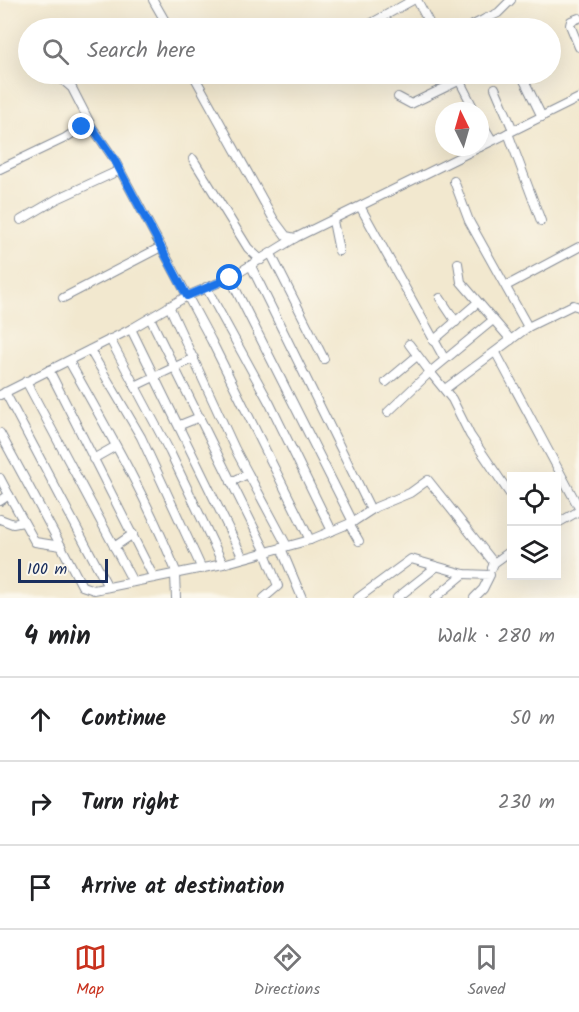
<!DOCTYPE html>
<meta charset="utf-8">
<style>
:root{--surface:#fff;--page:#f6f6f6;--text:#202124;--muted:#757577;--line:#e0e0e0;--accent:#c8321e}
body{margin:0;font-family:Kalam,sans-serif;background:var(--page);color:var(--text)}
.controls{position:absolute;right:18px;bottom:18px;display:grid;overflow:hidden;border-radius:0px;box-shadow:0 6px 24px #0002}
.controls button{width:54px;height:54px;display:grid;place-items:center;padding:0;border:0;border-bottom:2px solid var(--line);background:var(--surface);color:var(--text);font:30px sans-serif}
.compass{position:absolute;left:435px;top:102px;width:54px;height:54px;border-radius:50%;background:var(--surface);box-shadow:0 6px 24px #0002;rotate:355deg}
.scale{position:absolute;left:18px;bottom:15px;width:90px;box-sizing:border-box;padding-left:6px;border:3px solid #1b2f5e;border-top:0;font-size:16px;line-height:21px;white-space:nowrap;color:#1b2f5e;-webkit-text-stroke:4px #fbf7ec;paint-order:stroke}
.stop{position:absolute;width:18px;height:18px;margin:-14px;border:4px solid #1a73e8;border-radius:50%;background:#fff}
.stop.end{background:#1a73e8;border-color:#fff;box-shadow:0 2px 6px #0008}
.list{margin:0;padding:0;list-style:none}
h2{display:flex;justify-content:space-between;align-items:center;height:78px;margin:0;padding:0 24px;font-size:26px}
h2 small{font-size:20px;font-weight:400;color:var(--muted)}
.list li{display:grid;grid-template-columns:39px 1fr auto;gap:18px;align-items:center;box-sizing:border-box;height:84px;padding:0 24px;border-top:2px solid var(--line)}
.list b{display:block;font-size:22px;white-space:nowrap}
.list em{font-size:20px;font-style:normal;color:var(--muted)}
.icon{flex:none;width:33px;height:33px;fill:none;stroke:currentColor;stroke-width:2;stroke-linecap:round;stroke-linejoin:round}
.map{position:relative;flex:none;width:579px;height:598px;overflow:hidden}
.search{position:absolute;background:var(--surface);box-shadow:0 6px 24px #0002;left:18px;right:18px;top:18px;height:66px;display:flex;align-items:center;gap:15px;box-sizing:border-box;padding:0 21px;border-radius:33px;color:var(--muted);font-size:22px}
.sheet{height:330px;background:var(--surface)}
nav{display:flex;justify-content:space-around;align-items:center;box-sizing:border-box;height:84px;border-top:2px solid var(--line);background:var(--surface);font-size:16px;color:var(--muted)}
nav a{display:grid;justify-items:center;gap:3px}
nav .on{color:var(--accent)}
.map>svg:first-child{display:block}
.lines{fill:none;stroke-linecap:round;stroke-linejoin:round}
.minor-casing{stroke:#868c96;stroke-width:10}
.minor{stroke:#fff;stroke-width:8}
.route{stroke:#1a73e8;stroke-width:8}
</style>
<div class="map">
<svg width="579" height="598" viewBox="0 0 579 598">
<rect width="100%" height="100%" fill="#fbf7ec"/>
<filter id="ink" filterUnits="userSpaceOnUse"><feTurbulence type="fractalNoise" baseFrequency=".0167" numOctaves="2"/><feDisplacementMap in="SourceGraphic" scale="12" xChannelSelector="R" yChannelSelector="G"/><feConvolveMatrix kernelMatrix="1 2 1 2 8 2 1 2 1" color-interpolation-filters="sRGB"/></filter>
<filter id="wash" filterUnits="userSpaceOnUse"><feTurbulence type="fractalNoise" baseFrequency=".008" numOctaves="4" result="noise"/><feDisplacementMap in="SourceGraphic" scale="24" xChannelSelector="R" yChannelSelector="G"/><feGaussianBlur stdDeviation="1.35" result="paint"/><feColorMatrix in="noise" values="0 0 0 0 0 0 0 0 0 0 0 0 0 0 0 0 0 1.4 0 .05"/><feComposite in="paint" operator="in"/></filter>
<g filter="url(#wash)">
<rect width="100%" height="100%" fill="#f2e8cf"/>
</g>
<g filter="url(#ink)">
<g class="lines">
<g class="minor-casing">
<g id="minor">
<path d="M153,0l16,28"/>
<path d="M417,0l15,28"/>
<path d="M579,18l-8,3 -1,4 9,22"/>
<path d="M485,19l13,-6 13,-13"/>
<path d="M354,24l6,3 8,-2 45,-25"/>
<path d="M467,28l18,-9 11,9"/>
<path d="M56,74l16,14 20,39 22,32 97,181 99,200"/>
<path d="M193,74l81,146 12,16 9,2"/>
<path d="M456,74l19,37"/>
<path d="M521,74l21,43"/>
<path d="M495,88l18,42"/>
<path d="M398,97l13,7 62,-30"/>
<path d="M480,120l12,20"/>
<path d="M508,133l33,88"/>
<path d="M480,147l99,-49"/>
<path d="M193,159l55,89 13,12"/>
<path d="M0,169l65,-31 17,-11h10"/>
<path d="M454,181l15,40 59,106"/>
<path d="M361,208l83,150"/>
<path d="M21,220l36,-21 63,-29"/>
<path d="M333,221l6,30"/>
<path d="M271,254l53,105"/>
<path d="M458,263l3,19 50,58"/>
<path d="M251,266l120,244"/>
<path d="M230,278l123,244"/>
<path d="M506,286l73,-39"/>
<path d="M206,287l64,117 62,127"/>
<path d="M63,298l98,-51"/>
<path d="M440,298l16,24"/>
<path d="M169,306l66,143 52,97"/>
<path d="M150,318l116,234"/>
<path d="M493,320l-63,52 22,27 18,36 42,62"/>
<path d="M131,329l112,229"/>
<path d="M110,339l60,113 53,112"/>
<path d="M433,341l44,-38"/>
<path d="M90,350l51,87 61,132"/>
<path d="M496,353l83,155"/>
<path d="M69,361c39,70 79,138 108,213"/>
<path d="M49,370l105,208"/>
<path d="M26,381l107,201"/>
<path d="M386,382l31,-26"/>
<path d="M135,386l59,-28"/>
<path d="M445,389l83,-62 45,-22 6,2"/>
<path d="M5,392l103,195"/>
<path d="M0,395l131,-66 56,-33 43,-18 65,-40 185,-91"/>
<path d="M388,412l42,-40 -21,-28"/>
<path d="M180,425l20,-8"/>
<path d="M0,433l61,113"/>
<path d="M93,459l23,-13"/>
<path d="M0,478l9,17"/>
<path d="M231,482l17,-8"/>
<path d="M0,501l9,-6 26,47 26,4 21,40 12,4 129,-26 87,-24 43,-18 23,-15 34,-14 18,-13 66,83"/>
<path d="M0,519l13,5 10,-2"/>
<path d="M349,524l10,17"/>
<path d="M556,524l23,-13"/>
<path d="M114,547l19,-13"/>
<path d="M281,548l21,50"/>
<path d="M492,568l2,-5 18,-13"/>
<path d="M175,575l1,23"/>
<path d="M264,598l14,-12 -13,-33"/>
<path d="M358,598l53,-39 53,15 26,1 -7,14 -9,9"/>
<path d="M397,598l39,-31"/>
<path d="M435,598l29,-24"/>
</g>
</g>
<use href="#minor" class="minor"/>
</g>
</g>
<g class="lines" filter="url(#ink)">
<path class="route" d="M82,127h10l22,32 73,137 43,-18"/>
</g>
</svg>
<div class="controls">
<button><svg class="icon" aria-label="locate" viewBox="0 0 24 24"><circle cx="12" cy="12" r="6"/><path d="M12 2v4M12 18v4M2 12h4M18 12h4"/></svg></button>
<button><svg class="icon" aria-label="layers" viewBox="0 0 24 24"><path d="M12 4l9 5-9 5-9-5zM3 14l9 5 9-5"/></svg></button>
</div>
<svg class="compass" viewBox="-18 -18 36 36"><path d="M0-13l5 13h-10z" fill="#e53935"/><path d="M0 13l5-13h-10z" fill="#757577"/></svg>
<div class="scale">100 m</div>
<div class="stop" style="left:230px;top:278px"></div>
<div class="stop end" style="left:82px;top:127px"></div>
<div class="search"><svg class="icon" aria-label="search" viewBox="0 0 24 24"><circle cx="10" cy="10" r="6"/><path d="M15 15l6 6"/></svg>Search here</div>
</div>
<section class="sheet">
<h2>4 min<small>Walk · 280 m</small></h2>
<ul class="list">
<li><svg class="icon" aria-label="ahead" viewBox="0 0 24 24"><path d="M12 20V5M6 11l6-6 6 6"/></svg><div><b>Continue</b></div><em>50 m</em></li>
<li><svg class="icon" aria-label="right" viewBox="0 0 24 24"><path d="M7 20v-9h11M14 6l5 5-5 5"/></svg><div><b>Turn right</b></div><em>230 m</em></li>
<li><svg class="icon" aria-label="arrive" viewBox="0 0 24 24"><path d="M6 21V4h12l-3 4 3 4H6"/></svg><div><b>Arrive at destination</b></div></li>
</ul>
</section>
<nav>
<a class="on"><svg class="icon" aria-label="map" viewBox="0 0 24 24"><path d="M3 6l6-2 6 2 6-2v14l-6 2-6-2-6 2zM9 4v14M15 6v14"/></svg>Map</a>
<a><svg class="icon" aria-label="directions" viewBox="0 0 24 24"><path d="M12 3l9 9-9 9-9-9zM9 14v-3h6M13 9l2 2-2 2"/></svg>Directions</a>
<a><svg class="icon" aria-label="saved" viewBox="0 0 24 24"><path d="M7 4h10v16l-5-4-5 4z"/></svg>Saved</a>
</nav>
